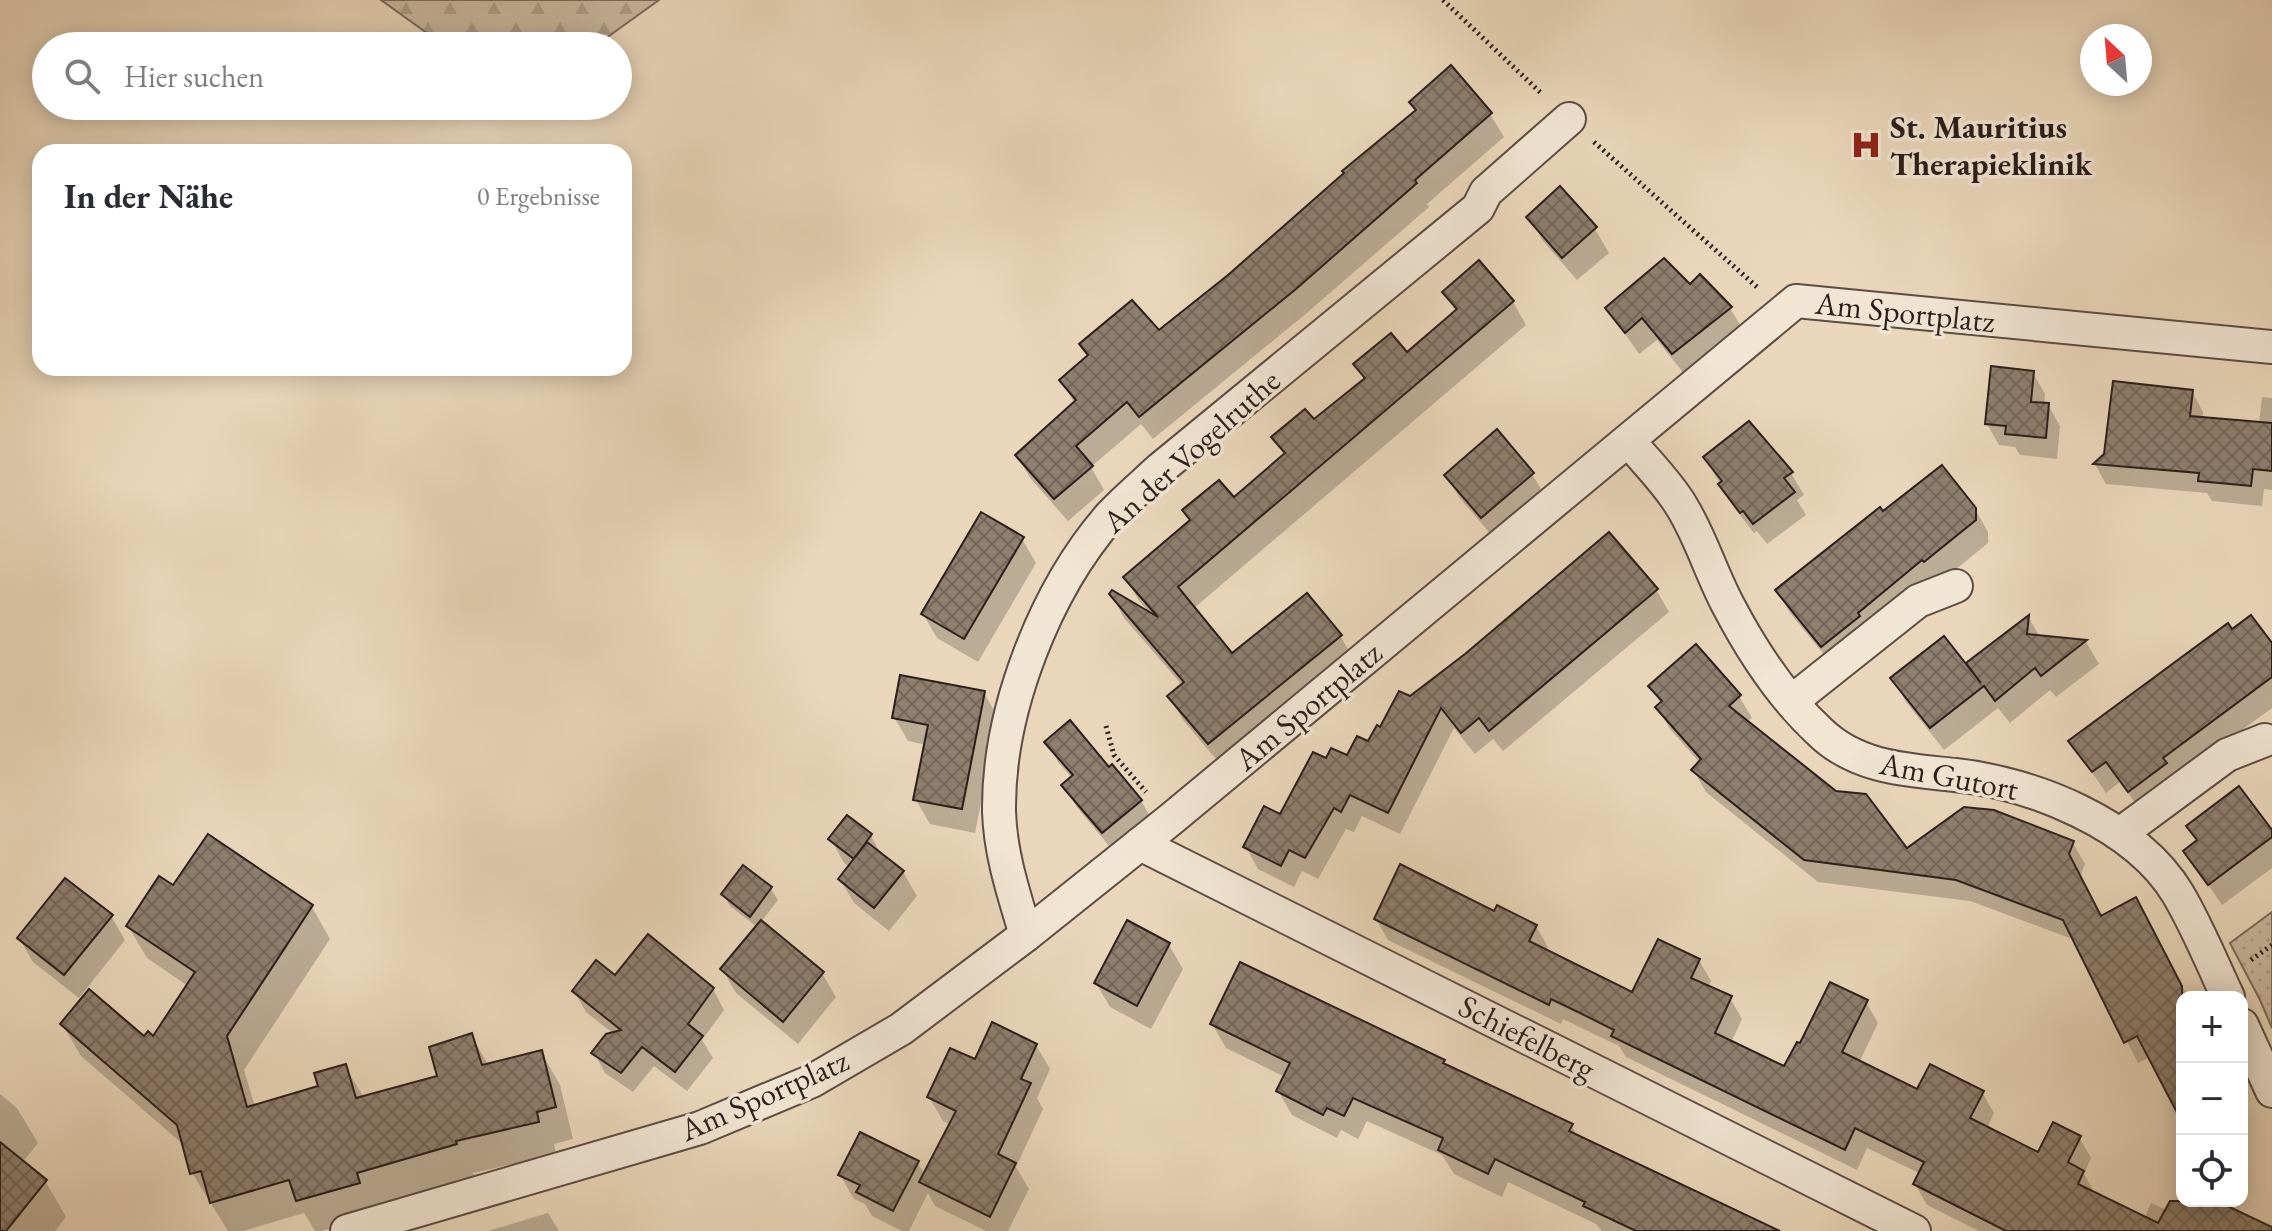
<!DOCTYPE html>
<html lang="de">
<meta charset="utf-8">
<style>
:root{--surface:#fff;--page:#f7f7f7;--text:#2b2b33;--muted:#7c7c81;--line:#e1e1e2}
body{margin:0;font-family:"EB Garamond",serif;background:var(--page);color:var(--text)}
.controls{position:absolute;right:24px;bottom:24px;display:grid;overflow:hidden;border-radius:16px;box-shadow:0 4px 20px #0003}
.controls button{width:72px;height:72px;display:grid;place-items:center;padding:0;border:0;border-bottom:2px solid var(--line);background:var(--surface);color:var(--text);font:40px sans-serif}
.compass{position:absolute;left:2080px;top:24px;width:72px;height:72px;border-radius:50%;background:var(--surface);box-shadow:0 4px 20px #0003;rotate:334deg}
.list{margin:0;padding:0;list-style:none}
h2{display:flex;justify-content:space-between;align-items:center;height:104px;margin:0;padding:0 32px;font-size:34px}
h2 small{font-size:26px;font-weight:400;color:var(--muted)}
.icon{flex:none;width:44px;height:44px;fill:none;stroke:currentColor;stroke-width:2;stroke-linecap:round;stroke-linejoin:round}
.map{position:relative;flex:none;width:2272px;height:1231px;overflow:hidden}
.search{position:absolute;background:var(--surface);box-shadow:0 4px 20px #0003;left:32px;top:32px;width:600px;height:88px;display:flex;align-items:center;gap:20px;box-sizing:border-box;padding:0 28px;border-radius:44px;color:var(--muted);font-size:30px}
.panel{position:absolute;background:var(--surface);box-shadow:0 4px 20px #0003;left:32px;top:144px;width:600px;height:232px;border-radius:24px}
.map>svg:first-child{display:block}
.forest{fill:url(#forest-firs);stroke:#7a6c5e;stroke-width:2}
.park{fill:url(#park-dots);stroke:#7a6c5e;stroke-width:2}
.shadow{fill:#0003}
.building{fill:url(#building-cross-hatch);stroke:#2b1f1b;stroke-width:2}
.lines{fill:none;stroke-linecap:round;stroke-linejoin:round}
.street-casing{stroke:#5b4d43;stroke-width:36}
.path{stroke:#2b1f1b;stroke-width:5;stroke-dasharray:2 4;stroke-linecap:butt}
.street{stroke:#f1e5d3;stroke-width:32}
.labels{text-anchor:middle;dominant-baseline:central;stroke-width:7;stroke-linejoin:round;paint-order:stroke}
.poi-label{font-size:32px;font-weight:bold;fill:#2b1f1b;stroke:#f1e5d3;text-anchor:start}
.street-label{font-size:32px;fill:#2b1f1b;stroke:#f1e5d3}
</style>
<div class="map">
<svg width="2272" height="1231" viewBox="0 0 2272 1231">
<defs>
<pattern id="forest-firs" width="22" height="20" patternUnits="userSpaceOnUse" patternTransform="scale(2)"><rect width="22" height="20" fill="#cab8a0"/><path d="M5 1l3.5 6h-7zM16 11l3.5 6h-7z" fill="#ae9e89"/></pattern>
<pattern id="park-dots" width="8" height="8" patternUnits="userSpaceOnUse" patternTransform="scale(2)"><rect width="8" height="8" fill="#cab8a0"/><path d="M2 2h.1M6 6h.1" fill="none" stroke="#ae9e89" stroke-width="1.8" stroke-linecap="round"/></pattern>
<pattern id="building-cross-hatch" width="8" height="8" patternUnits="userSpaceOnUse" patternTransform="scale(2)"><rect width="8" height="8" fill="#8e7f6e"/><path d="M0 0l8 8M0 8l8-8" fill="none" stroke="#74675a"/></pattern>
</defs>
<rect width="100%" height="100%" fill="#ead7bb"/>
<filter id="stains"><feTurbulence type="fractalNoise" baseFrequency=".0025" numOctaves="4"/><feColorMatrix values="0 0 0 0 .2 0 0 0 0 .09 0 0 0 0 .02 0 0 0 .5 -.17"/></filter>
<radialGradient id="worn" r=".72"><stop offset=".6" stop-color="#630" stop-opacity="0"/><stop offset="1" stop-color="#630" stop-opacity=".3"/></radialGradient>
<path class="forest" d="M381,0h278l-64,46h-150z"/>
<path class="park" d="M2272,912v116l-12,-28 -30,-57z"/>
<g class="shadow">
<path d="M1490,114l14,23 -77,67 2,3 -121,105 -155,127 -12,-15 -50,43 13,23 -36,31 -38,-43 -13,-23 58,-51 -14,-24 27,-22 -7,-13 77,-12z"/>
<path d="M1529,217l66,12 14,24 -32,27 -34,-39z"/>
<path d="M1690,286l40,22 13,22 -57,46 -29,-36 -18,14 -32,-46z"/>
<path d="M1445,292l68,10 13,23 -333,284 38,47 109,-20 14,23 -132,107 -39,-46 -13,-23 13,-11 -59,-68 -13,-24 39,19 -11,-12 -13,-23 108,-78 51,-44 -11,-18 40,-16 51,-41 -9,-17 51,-10 49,-42z"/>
<path d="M2033,373l12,21 -1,11h4l12,21 -3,33 -37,-4 -5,-8 -16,-2 -12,-21z"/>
<path d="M2192,391l11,21v7l56,5 3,-27 10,1v92l-8,-1 -2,17 -50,-5 -5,-8 -101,-9 -11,-20z"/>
<path d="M1705,458l86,15 13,22 -7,5 9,15 -39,29 -10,-13 -3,2 -21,-27z"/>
<path d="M1532,474l13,22 -51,42 -35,-41 -13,-22z"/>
<path d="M1975,509l13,23v11l-153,125 -45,-55 -13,-23 106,-76z"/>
<path d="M1609,535l48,56 12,21 -166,139 -10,-12 -18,15 -21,-26 -54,106 -38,-18 -8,16 -8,-3 -28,50 -16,-8 -8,16 -36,-18 -12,-22 35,-31 46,-55 21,-3 21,-15 41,-45 56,-43z"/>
<path d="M1022,539l14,24 -58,99 -41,-24 -14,-24z"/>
<path d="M2029,618l11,19 46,5 13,22 -43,33 -6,-7 -40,33 -12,-15 -54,42 -38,-48 -13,-24 79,-4z"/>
<path d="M2231,631l41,16v61l-98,72 -32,32 -22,-30 -14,11 -35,-52z"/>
<path d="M1651,687l88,9 13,22 -6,4 161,129 166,-8 12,21 -5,14 21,40 47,4 40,75h-6v119l-32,-59 -12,6 -63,-123 -105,-39 -152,-19 -112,-90 -13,-22 7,-7 -30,-34 -12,-21 3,-4z"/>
<path d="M984,693l14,24 -23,116 -45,-9 -14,-24 10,-55 -18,-4 -14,-24z"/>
<path d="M1047,742l62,27 32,32 12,20 -39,31 -38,-46 -12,-21 8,-7 -14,-16z"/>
<path d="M2272,833v35l-50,37 -36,-53z"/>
<path d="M871,836l11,20 21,16 14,24 -28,35 -35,-28 -14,-24 10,-12 -6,-4 -13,-24z"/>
<path d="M744,868l27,21 7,11 -17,22 61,51 14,24 -38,47 -62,-51 -14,-24 35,-42 -27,-21 -7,-12z"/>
<path d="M174,888l138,19 18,32 -86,131 11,37 65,-19 25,-22 19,32 75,-21 32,-42 18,31 52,-14 19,33 13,54 -19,5 2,10 -83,19 1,3 -100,29 3,10 -55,16h-7l-11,-18 -61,18h-15l-36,-58 -7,-27 -104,-90 -19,-32 91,15 35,-53 -41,-28 -19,-32z"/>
<path d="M1495,914l41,12 12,21 -2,4 87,44 66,-35 12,21 -3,7 22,10 12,21 -11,24 54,26 16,-23 65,-44 12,21 -19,40 59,29h64l12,21 -7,16 52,26 40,-18 12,21 -7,16 11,19 49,26 7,-16 16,7 25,-9h35l24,30h-272l-52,-26 -12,-21 6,-10 -54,-26 -10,22 -231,-113 -7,-11 -56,-27 -2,5 -173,-84 -12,-21z"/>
<path d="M111,916l14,24 -46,58 -46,-36 -14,-24z"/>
<path d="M1169,945l14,24 -32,60 -41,-22 -14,-24z"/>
<path d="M615,978l98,11 11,21 -22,30 11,18 -26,33 -33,-25 -21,26 -28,-19 -11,-20 20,-19 -28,-22 -12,-21z"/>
<path d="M1212,1024l231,37 4,6 124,58 7,12 197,94h-173l-6,-7 -88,-42 -6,15 -48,-23 -12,-19 -75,-34 -9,18 -17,-9 -4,8 -45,-23 -14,-24 7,-14 -59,-29z"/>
<path d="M1036,1045l14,24 -13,29 6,11 -27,58 13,22 -21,42h-22l-51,-25 -7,-13 -19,38h-7l-30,-15 -7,-12 -11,-5 -14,-24 77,-13 8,13 26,-50 -8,-4 -14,-24 47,-36z"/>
<path d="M0,1094l17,14 21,35 -16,20 24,19 20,35 -11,14h-55z"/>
<path d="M548,1213l11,18h-71z"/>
</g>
<g class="building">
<path d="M1451,65l41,48 -77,67 2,3 -121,106 -157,128 -12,-15 -51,44 17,20 -39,33 -39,-44 61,-55 -17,-20 29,-25 -9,-11 53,-44 27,30 69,-55 116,-102 -2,-2 74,-61 -7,-8z"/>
<path d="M1560,186l37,41 -35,31 -36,-41z"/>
<path d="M1664,258l26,26 10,-10 32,33 -60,47 -30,-36 -17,15 -20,-25z"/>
<path d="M1479,260l35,41 -336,286 54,66 75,-60 35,42 -134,109 -41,-48 17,-14 -75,-88 3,-4 46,27 -35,-40 67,-57 -8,-10 37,-30 15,17 51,-44 -14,-16 34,-28 9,10 51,-41 -12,-14 38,-31 16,19 50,-43 -15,-17z"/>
<path d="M1991,366l43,5 -3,31 18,1 -3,35 -41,-4 1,-8 -21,-2z"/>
<path d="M2113,381l80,9 -3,26 82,7v48l-19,-2 -2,17 -53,-5 1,-8 -106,-9 11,-10z"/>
<path d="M1749,421l44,51 -9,6 11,14 -42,32 -10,-13 -3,2 -22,-29 4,-3 -19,-24z"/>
<path d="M1497,429l37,44 -53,45 -37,-43z"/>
<path d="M1942,465l34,43v12l-52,42 -2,-2 -64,53 2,3 -39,31 -46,-57 105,-83 3,4z"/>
<path d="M981,512l43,25 -60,102 -43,-25z"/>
<path d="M1609,532l49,57 -169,142 -10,-13 -18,15 -20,-25 -53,105 -38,-18 -9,17 -7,-4 -29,50 -16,-8 -8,16 -38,-19 21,-41 16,8 33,-62 13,6 5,-10 16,7 10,-19 11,5 9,-16 3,2 19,-36 11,5 55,-42z"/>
<path d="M2029,615l-2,19 60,6 -46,36 -6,-8 -40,33 -11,-15 -54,42 -40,-50 54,-42 37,47 -15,-20z"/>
<path d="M2251,615l21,28v34l-109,81 4,5 -39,29 -22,-30 -14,10 -24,-31 160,-118 4,6z"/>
<path d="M1696,644l45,51 -12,11 107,85 30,3 41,54 57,-41 30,3 80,31 -5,13 32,62 35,-19 46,89v136l-45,-86 -13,7 -61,-123 -107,-40 -152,-20 -113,-90 10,-11 -46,-52 7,-6 -14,-15z"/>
<path d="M900,675l85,16 -23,118 -49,-9 15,-75 -36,-7z"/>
<path d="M1070,720l39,47 3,-3 30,36 -40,33 -41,-48 12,-10 -29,-33z"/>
<path d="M2239,786l33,44v7l-64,48 -25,-34 14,-11 -11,-14z"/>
<path d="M847,815l25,19 -18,25 -26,-20z"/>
<path d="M208,834l105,71 -86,131 20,71 71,-21 -4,-13 32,-9 10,34 81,-22 -8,-29 43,-14 10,32 60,-15 14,57 -19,5 2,10 -83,19 1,3 -100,29 3,10 -64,18 -7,-21 -79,23 -9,-32 -11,3 -13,-49 -117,-101 29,-35 55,47 4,-5 5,5 42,-64 -69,-46 33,-50 14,9z"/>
<path d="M867,842l37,29 -30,37 -36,-29z"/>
<path d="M1400,864l94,47 3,-6 40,20 -8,16 103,51 26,-53 42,20 -9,19 41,18 -17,37 69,33 13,-24 3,1 30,-61 38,18 -26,52 75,37 13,-25 54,27 -14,27 68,34 15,-30 28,14 -13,26 16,9 -6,13 80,39 12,-22h47l55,26v4h-266l-93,-47 11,-22 -69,-34 -10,22 -234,-114 3,-6 -34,-17 -29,-14 -2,6 -175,-86z"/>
<path d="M743,865l29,22 -22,30 -29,-23z"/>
<path d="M65,878l48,37 -49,60 -47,-37z"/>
<path d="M761,920l63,52 -41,50 -63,-53z"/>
<path d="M1127,920l43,23 -33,63 -43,-23z"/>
<path d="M648,934l66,54 -26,36 15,12 -28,36 -33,-25 -21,26 -30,-20 15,-19 15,-4 -49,-39 24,-31 19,15z"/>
<path d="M1240,962l205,98 -2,3 130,61 -4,7 211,100h-144l-53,-25 2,-4 -90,-43 -7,15 -50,-24 5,-12 -90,-40 -9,18 -17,-8 -4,7 -47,-24 14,-28 -80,-39z"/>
<path d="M992,1022l45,22 -16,35 10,4 -33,71 18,9 -26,54 -71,-35 37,-71 -29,-14 23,-49 25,11z"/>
<path d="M860,1132l59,29 -26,50 -37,-19 4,-7 -22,-10z"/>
<path d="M0,1142l47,38 -41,51h-6z"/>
</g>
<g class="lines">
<g class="street-casing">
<g id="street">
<path d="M1629,441c17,21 39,42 53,66 19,31 29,66 46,98 24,46 54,92 92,127 37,36 87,38 135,43 77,8 181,49 223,119 19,32 34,69 50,103"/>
<path d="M1792,701l126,-100 38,-15"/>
<path d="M2120,834l107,-79 38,-15"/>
<path d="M1140,844l774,387"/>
<path d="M1026,935c-12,-40 -26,-82 -27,-124 -1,-100 46,-221 112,-296 15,-16 33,-31 49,-46l318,-261 8,-16 83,-73"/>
<path d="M2242,1025l30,66"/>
<path d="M347,1231l353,-103 112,-47 89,-52 125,-94 144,-115 626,-519 476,46"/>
</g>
</g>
<g class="path">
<path d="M1443,0l100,95"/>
<path d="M1594,142l163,145"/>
<path d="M1106,726l8,29 32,37"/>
<path d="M2251,960l21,-15"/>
</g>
<use href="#street" class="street"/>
</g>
<defs>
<g id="hospital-bare" transform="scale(2.4)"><path d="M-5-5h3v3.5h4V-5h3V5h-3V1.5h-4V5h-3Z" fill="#8f2418" stroke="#f1e5d3" stroke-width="2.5" paint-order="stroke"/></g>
</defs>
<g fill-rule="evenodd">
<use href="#hospital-bare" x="1866" y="145"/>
</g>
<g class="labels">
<g class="poi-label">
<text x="1890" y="127">St. Mauritius<tspan x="1890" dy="37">Therapieklinik</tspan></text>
</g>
<g class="street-label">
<text transform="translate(1905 312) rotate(6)">Am Sportplatz</text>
<text transform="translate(1191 451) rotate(-42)">An der Vogelruthe</text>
<text transform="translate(1308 706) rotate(-40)">Am Sportplatz</text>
<text transform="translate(1949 776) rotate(11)">Am Gutort</text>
<text transform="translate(1527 1037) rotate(27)">Schiefelberg</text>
<text transform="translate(764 1095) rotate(-24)">Am Sportplatz</text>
</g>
</g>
<rect width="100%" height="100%" filter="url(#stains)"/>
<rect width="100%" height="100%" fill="url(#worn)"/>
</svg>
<div class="controls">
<button>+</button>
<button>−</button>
<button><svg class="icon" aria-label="locate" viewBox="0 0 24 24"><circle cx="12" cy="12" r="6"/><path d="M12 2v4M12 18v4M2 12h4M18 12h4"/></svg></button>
</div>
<svg class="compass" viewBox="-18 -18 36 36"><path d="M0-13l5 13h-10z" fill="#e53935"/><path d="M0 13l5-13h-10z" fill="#7c7c81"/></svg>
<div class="search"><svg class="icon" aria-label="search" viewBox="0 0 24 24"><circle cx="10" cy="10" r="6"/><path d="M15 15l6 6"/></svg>Hier suchen</div>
<section class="panel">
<h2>In der Nähe<small>0 Ergebnisse</small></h2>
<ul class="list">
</ul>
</section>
</div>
